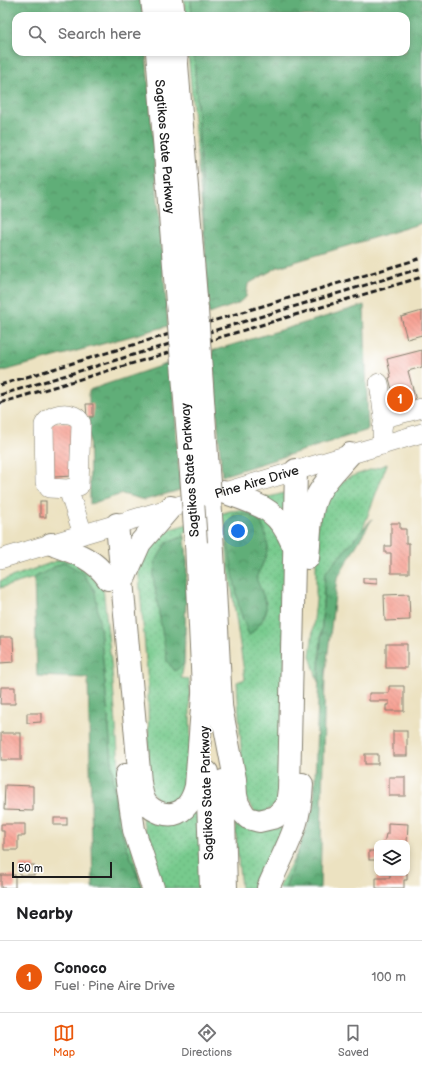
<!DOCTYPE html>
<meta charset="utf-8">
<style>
:root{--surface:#fff;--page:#f6f6f6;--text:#202124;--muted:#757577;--line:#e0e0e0;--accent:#ea580c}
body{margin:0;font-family:"Balsamiq Sans",sans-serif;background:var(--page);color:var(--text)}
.controls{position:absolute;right:12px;bottom:12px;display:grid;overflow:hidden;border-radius:8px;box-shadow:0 2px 6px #0003}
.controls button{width:36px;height:36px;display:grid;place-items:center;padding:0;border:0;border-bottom:1px solid var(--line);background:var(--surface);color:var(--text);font:20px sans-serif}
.scale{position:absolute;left:12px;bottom:10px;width:100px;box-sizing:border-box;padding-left:4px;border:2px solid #1c1c1c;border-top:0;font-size:11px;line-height:14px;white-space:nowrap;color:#1c1c1c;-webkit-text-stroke:3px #fff;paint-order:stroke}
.you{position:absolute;left:238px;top:531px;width:14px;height:14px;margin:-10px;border:3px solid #fff;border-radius:50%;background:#1a73e8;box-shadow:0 0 0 6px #1a73e833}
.badge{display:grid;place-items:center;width:26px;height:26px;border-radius:50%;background:var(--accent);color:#fff;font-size:13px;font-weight:700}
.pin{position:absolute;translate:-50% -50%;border:2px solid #fff;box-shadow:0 1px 4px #0006}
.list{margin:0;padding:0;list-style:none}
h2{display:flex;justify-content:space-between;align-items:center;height:52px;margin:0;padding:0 16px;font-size:17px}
h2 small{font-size:13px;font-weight:400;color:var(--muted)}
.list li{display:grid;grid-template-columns:26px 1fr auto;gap:12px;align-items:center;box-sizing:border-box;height:72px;padding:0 16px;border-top:1px solid var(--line)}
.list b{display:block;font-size:15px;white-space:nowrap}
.list p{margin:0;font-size:13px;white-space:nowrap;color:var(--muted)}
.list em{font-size:13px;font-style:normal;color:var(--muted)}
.icon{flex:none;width:22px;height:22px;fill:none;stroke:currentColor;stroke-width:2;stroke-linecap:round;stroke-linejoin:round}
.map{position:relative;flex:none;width:422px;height:888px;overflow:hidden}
.search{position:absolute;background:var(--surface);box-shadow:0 2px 6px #0003;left:12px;right:12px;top:12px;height:44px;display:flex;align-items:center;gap:10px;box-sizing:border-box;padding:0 14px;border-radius:12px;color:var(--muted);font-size:15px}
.sheet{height:124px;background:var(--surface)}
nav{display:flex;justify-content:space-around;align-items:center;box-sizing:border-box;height:56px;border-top:1px solid var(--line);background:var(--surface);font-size:11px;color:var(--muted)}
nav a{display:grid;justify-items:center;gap:2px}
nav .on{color:var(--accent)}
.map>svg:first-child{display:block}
.grass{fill:url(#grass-dots);stroke:#4a7354}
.forest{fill:url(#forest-crowns);stroke:#3e654a}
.building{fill:url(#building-back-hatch)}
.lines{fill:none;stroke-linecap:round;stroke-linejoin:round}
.minor-casing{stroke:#847f6e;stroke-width:20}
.highway-casing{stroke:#847f6e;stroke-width:24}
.minor{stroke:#fff;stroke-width:19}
.highway{stroke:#fff;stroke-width:22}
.rail{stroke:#1c1c1c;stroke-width:3;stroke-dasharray:6 3;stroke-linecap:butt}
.highway-bridge-casing{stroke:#847f6e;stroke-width:24;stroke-linecap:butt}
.highway-bridge{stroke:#fff;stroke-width:22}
.labels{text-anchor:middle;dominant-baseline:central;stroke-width:3;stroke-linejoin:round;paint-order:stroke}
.street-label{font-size:13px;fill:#1c1c1c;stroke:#fff}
</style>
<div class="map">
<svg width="422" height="888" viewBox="0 0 422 888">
<defs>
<pattern id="grass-dots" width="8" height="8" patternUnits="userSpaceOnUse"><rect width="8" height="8" fill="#77ca8d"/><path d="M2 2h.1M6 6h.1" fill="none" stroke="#66ad79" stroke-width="1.8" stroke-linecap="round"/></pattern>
<pattern id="forest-crowns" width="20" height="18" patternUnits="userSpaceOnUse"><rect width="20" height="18" fill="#61ae78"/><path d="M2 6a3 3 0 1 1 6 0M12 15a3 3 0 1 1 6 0" fill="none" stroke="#4f8d62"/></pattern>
<pattern id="building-back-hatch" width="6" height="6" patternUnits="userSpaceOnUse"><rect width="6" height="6" fill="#f69d8f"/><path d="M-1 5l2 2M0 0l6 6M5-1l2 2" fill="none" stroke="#d2877b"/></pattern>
</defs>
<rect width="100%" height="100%" fill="#fff"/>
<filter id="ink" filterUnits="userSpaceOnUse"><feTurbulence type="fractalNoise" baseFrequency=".025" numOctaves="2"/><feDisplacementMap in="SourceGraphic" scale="8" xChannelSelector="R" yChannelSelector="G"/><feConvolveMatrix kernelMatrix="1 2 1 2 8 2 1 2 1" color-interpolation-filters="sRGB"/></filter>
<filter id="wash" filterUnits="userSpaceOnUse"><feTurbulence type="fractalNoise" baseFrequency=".012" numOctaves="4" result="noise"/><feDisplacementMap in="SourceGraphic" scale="16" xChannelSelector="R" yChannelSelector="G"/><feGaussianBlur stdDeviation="0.9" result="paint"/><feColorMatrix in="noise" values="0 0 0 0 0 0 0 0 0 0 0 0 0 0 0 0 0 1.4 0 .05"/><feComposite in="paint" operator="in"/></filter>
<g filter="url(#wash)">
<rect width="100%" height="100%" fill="#ece2c1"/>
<g class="grass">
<path d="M184,0h7l1,16h-7z"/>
<path d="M188,52h6l11,194z"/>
<path d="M387,464l-25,67 -37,42 -7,109 -8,-26 6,-55v-67l4,-25 11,-17 16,-14z"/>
<path d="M288,492l-2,18 -3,1 -18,-13z"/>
<path d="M239,510c29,5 30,15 47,36l-3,255 -25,15 -14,-19 -7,-115 8,-3 -17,-116 -4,-43 -40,13 3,29 -3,102 -3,14 8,1 3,106v7l-26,16 -17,-18 -1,-106 -10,-118 16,-24 14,-12 62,-19z"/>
<path d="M62,559l16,4 25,24 9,84 10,135 20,82 -25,-68 -17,-193 -36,-65 -30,16 -34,10v-7z"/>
<path d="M199,805l5,83h-44l-21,-82z"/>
<path d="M292,809l-28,79h-23l-7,-73z"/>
<path d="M298,851l-13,37h-7z"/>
</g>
<g class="forest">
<path d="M0,0h141l2,16h-127v36h130l22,274 -168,46z"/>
<path d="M191,0h231v223l-144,44 -30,17 -2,13 -9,7 -28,10 -15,-262h212v-36h-214z"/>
<path d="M364,305l4,125 -146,46 -10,-125z"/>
<path d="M172,362l8,128 -35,10 -23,-6 -32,10 -1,-114z"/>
<path d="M235,513l23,3c14,30 12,33 -2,62 13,32 17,32 -7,58l-10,-28 -14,-80z"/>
<path d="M372,519l-35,60 -12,97 -5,212h-35l29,-83 5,-132 6,-100z"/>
<path d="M185,536l2,26 -3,102 -9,7 -8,-10 -14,-84 3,-16 10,-18z"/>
<path d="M64,562l18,10 13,19 5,36 17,193 25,68h-49l-5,-210 -51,-2 -3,-98z"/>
</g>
<g id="blocks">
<g class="building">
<path d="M422,311v24l-15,4 -6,-22z"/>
<path d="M422,350v17l-14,4 10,37 -20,5 -9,-35 2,-1 -4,-18z"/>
<path d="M86,404h7v13h-6z"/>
<path d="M51,423h24v53l-23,1z"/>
<rect x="40" y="501" width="6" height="16"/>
<path d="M391,523h9v6h6v14h3v30h-18v-20h-6v-7h6z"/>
<path d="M363,578h14v6l-14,-1z"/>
<path d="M409,594l1,26 -25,1 -1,-26z"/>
<path d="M0,637h13l1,25 -14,1z"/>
<rect x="386" y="644" width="21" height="24"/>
<path d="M389,686h15v25h-18v-6h3v-4h-20v-8h20z"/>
<path d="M1,687h14v17h-15z"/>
<path d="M27,713h14v9l-14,1z"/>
<rect x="393" y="731" width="14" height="25"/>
<rect x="1" y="733" width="20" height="27"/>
<rect x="365" y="754" width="13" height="10"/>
<rect x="389" y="777" width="16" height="19"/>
<path d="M5,785l28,1v25l-29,-1z"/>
<rect x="54" y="818" width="13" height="7"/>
<path d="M388,823l20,1 -1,19h-23l2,-9h2z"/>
<path d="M1,824h24v12h-7v14h-14v-19h-3z"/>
<rect x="369" y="851" width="8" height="9"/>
<rect x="20" y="865" width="14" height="10"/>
<path d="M393,873h14v7h-3v8h-28v-10h14v-4z"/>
<rect x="1" y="875" width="14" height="13"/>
</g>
</g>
</g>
<g filter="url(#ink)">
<use href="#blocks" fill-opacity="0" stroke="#847f6e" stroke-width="1"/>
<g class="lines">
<g class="minor-casing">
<g id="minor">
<path d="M379,383l5,35 -2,11 1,16"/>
<path d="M384,418l38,-10"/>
<path d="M68,489l11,-3 2,-63c-6,-14 -31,-11 -37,2l1,57 4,6 19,1 15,45"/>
<path id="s1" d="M0,559l422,-126"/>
</g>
</g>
<g class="highway-casing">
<g id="highway">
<path d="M152,0l2,16"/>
<path d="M172,0l2,16"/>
<path id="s2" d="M157,52l21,263"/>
<path d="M176,52l21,258"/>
<path d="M201,371l7,99"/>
<path d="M183,375l8,98"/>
<path d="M223,492c36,13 54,15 70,53"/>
<path d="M210,496l12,226"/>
<path d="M117,524l23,258c1,7 2,15 6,21 4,5 9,8 15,10 20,6 31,-10 35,-27l7,-91"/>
<path d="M196,543l8,166"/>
<path d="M51,544c22,8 43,14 57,35"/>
<path d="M308,558c2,-20 1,-44 9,-62 8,-16 22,-29 33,-42"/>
<path d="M124,579l16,-36 31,-36"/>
<path d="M221,707l14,72 1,16 2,9 6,10 4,4 11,3 17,-4 11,-13 2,-15 7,-319"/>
<path d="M207,772l4,116"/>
<path d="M126,775l8,55 19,58"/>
<path d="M223,781l3,107"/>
<path d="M268,888c17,-40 32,-58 34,-104"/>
</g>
</g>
<use href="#minor" class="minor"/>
<use href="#highway" class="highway"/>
<g class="rail">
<path d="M0,385l422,-127"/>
<path d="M0,395l422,-127"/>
<path d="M0,403l422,-126"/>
</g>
<g class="highway-bridge-casing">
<g id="highway-bridge">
<path d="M197,310l4,61"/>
<path d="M178,315l5,60"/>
<path d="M208,470l2,26"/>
<path d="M191,473l5,70"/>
</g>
</g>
<use href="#highway-bridge" class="highway-bridge"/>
</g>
</g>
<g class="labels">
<g class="street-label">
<text stroke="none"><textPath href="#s2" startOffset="95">Sagtikos State Parkway</textPath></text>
<text transform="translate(190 470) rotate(-94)">Sagtikos State Parkway</text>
<text stroke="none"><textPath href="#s1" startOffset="268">Pine Aire Drive</textPath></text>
<text transform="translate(207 793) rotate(-92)">Sagtikos State Parkway</text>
</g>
</g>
</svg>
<div class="controls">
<button><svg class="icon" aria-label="layers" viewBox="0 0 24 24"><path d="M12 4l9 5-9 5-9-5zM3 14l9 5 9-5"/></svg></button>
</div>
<div class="scale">50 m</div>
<div class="you"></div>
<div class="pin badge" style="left:400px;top:399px">1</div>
<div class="search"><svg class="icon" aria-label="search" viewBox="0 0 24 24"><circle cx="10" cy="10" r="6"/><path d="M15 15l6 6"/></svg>Search here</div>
</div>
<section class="sheet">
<h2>Nearby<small></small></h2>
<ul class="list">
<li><span class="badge">1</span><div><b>Conoco</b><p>Fuel · Pine Aire Drive</p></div><em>100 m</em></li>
</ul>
</section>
<nav>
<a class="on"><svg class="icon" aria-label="map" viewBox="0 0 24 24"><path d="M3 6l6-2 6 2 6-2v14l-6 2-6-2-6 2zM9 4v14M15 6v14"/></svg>Map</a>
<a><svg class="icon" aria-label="directions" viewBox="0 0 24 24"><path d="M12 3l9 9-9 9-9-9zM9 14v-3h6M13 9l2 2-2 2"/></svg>Directions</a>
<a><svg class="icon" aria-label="saved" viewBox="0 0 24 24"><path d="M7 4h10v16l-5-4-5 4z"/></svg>Saved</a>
</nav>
